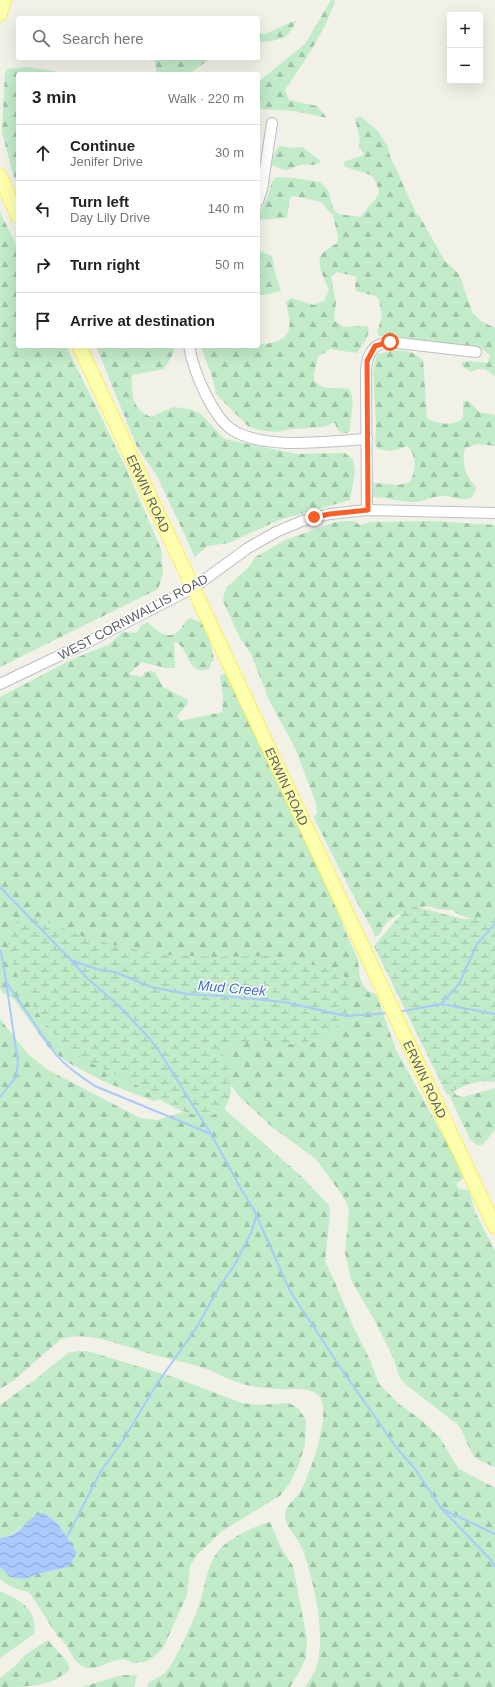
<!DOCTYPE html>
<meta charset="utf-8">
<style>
:root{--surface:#fff;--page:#f6f6f6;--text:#222;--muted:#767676;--line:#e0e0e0}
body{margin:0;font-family:Helvetica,sans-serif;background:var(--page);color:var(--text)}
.controls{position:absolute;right:12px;top:12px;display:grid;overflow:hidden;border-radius:4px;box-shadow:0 4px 16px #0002}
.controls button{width:36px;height:36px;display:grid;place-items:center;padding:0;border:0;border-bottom:1px solid var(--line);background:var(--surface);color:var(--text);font:20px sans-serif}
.stop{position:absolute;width:12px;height:12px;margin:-9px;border:3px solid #f95e25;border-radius:50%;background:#fff}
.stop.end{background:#f95e25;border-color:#fff;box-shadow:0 1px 4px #0008}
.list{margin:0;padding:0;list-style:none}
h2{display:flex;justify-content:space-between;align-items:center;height:52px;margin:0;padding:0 16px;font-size:17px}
h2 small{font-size:13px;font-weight:400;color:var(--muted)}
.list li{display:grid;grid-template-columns:26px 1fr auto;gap:12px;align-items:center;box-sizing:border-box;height:56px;padding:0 16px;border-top:1px solid var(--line)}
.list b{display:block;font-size:15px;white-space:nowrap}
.list p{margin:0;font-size:13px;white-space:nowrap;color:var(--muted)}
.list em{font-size:13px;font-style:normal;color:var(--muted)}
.icon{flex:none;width:22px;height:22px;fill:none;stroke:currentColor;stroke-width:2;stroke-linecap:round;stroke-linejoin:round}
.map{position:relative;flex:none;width:495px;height:1687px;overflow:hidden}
.search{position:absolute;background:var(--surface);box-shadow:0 4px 16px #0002;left:16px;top:16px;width:244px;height:44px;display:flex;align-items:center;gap:10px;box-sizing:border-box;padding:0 14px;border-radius:4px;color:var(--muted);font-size:15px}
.panel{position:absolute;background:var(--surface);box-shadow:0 4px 16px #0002;left:16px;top:72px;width:244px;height:276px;border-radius:4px}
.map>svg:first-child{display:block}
.forest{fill:url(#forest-firs)}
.wetland{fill:url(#wetland-marsh)}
.water{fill:url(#water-waves)}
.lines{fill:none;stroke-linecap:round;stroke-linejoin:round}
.stream{stroke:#a9c9ff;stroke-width:2}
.minor-casing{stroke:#bebfc6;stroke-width:12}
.major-casing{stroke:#feef53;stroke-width:15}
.minor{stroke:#fff;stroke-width:10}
.major{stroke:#fdffae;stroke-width:13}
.route{stroke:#f95e25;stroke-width:5}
.labels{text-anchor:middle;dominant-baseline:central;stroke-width:3;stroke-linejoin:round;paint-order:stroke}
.street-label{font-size:13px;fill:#5e6068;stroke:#fff}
.water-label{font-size:14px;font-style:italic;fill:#3f6acf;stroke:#fff}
</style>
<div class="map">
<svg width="495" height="1687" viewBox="0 0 495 1687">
<defs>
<pattern id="forest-firs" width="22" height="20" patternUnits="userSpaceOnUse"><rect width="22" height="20" fill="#c1ebc9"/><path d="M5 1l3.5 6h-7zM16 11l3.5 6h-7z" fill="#a0c2a7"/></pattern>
<pattern id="wetland-marsh" width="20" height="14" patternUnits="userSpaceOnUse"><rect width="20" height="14" fill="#c1ebc9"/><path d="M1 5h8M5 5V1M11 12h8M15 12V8" fill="none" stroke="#a0c2a7"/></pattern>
<pattern id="water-waves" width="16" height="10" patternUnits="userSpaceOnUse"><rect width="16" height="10" fill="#a9c9ff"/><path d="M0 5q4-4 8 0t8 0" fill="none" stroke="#8da7d2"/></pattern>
</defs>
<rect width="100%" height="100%" fill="#f1f1e7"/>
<g class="forest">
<path d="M331,0h4c-10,33 -31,61 -50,90l4,10 28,6 10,12 -33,-7 -32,-2 -4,-3v-24l47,-38z"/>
<path d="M296,20c-6,20 -19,21 -38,22v-9l7,1z"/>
<path d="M154,58h57l-22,16h-32z"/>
<path d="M27,67l45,7h-54v105l-4,-1 -12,-46 3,-58 2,-5z"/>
<path d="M360,116l17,14 10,15 3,11 26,57 4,4 25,44 14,13 14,40 8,7 14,7v49c-11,-9 -11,-11 -24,-5l-10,-7 2,-3 6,-1 19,2 2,-8 -9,-7 -102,-12 -2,-4 5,-15 -3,-18 -4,-3 -19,-5 -1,-5 2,-9 -20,-5 -6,5 5,25 -2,18 10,7 24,-1c3,9 -6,19 -11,27l-27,-4 -12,8c-1,6 -5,16 -4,22 3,12 26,8 35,10 8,11 0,29 1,42l-3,2h-6l-4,-4 -2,-6h-3l-8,4 -32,2 -17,3 -17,-2 -10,-4 -32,-32 -4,-18 -10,-26v-4h56v-4c6,3 9,2 16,0 22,-6 15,-23 12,-40l5,-4 23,7 11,-5 4,-10c-4,-10 -14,-26 -7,-36 4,-5 11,-8 15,-11l1,-6 -5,-22 -4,-3 -7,-10 -27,-6 -5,1 -3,21 -27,2 -2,-6 9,-15 5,-17 4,-5 17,1 27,4 8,8 6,20 4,4 22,3 18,-21 1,-5 -4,-11 -4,-5 -26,-8 -2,-5 21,-7 -5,-9 1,-6 -5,-21z"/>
<path d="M281,146l12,2 9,-1 19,14c-6,7 -14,2 -21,4 -4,1 -9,4 -13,5 -5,0 -13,-3 -17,-7l8,-16z"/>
<path d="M0,212l18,37v97h48l61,124 34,79 2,25 -5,15 -158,78z"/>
<path d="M258,250l14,6 3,17 6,18 -17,4h-6z"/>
<path d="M96,346h79l-2,8 -9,15 -32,6c0,19 -1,34 19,42l22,-10 17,2 11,5 23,25 73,15 48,-1 8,7 2,12 -5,28 -71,20 -50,23 -22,3 -12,11 -38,-81 -20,-29z"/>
<path d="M398,350l13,2 12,8 4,58c10,6 27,9 36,0v-17h6l10,11 16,3v31l-18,-2 -12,4c-4,15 0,28 11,39 -4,21 -20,9 -33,9 -11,0 -22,7 -33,6 -13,-1 -25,-5 -37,-5v-14l26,2 11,-3c6,-13 7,-24 -2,-36l-17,5 -13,-2 -3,-5 1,-20 -3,-52 4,-18z"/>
<path d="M347,521h7l6,4 11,-3 62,-1 62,4v485l-19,-90 -17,-5 -7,-5 -14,-1 -10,-3 -18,2 -13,7 -11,8 -7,12 -4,2 -3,-8 -19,-34 -36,-71 -4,-9 2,1 2,-3 -1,-10 -21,-55 -26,-48 -18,-46 -11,-16 -17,-37 1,-7 3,-7 23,-21 4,-8 31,-18 51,-18z"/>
<path d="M190,618l12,5 6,10 6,26 -3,4 -2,6c-20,7 -20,-16 -29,-24 -2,-2 -4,-2 -6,-3l1,26h-9l-24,-6 -13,12 13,3 3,-5 6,-1 4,2 8,14 25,13 -1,5 -10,11 3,5 42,-9 1,-16 -3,-20 7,-4 108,229 9,27 14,32 2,18 5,10 4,4 5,1 3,3 19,54 67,122 1,6 -8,6 3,5 10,1 6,22 20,39v216c-6,-3 -15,-5 -20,-10 -8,-10 -10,-24 -18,-33l-52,-40 -5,-6 -8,-23 -17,-34 -24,-41 -6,-27 4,-41 -2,-9 -7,-11 -24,-33 -44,-32 -33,-31 -7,-10 -14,-3 -43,14 -22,4 -48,-19 -38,-20 -18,-14 -36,-50 -10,-5 -3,-5v-291l73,-38 37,-15 12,-12 15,1 4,-8 7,-3c10,10 22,21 34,5 3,-4 3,-6 8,-9z"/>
<path d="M0,1019l28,35 20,16 92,48 17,2 52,-16h7l7,4 77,67 29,30 1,9 -5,47 12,26 16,39 17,34 9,24 21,21 20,14 21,20 10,18 8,12 36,19v199h-190c5,-7 12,-18 13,-27 7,-31 -5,-83 -16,-112 -5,-12 -18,-21 -17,-35 1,-7 10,-14 14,-19 10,-16 34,-83 20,-98 -10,-10 -28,-6 -41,-7 -14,-1 -28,-2 -41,-7 -9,-3 -17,-7 -25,-11 -19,-8 -41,-11 -61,-17 -20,-6 -41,-14 -61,-17 -10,-1 -21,-2 -30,3l-47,41 -13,8z"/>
<path d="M444,1084l7,2 5,9 7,2 32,-9v42l-13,15h-5l-7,-6z"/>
<path d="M78,1351h8l11,3 79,24 66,25 14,2 33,-2 9,5 8,12 -1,25 -6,19 -8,17 -10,14 -59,36 -25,24 -7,11 -3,29 -17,38 -7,15 -9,9 -9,5 -11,1 -10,-4 -11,2 -18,7h-8l-7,-3 -6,-6 -9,-16 -9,-9 -26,-41 -18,-6 -12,-8v-12l10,10 14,2 14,-5 30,-7 9,-14 -19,-29 -26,-6c-10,9 -18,17 -32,20v-133l36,-26 32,-26z"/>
<path d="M270,1522l11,26 12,18 14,73 -1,19 -8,16 -8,13h-143l2,-5c5,-3 11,-5 16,-9 8,-7 32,-59 35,-71 6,-18 7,-40 21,-54 11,-11 34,-22 49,-26z"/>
<path d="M0,1591c19,9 38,17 34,43l-34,24z"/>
<path d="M48,1640l20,23 1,7c-18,17 -44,17 -69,17v-9l14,-11 11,-12z"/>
<path d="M122,1675h15l-3,12h-52z"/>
</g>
<g class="wetland">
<path d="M409,905l54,14 30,-1 2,-2v166c-17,-3 -34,4 -48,13l-73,-149z"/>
<path d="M36,918l54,21 63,15 62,3 57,-1 64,14 9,7 4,9 1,11 -4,19 -13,15 -9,8 -23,7 -30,-5 -16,-1 -22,5 -8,5 -2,5c11,20 15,62 -19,61 -23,-1 -46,-18 -66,-30 -19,-11 -40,-18 -59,-30 -33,-23 -62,-68 -70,-107 -5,-25 6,-29 27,-31z"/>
</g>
<path class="water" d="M44,1513l14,11 19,29 -9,14 -30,7 -14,5 -14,-2 -10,-10v-29c7,-1 12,-3 18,-7 9,-7 14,-17 26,-18z"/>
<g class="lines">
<g class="stream">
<path d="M0,887l71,73 25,9 19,3 36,15 37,7 34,2 62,6 62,14 43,-3"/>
<path d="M0,950l3,11 15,102 -2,14 -16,20"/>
<path d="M71,960l16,18 31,27 32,34 9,12 52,83 29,53 14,23 36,81 52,79 54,77 19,22 26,39 50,52 4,7"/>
<path d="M6,982l48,70c11,14 26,24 41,34l116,48"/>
<path d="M441,1004l18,-20 18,-40 18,-20"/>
<path d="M398,1012l43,-8 54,10"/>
<path d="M442,1509l53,25"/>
<path d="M65,1538l2,-1 34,-66 21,-29 36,-60 37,-52 26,-46 13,-18 17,-33 5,-16"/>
</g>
<g class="minor-casing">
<g id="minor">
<path d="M258,201l4,-12 10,-66"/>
<path d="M189,346c3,17 9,33 17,49 6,12 14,26 25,34 33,22 97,12 136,10"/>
<path d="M367,510l-1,-139c1,-16 6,-28 24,-29l86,10"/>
<path d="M0,684l86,-41 107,-55 55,-40 28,-16 26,-11 28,-7 37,-4 128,3"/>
</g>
</g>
<g class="major-casing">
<g id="major">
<path d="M0,14l4,-14"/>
<path d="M0,176l18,40"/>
<path id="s1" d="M79,346l416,881"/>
</g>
</g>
<use href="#minor" class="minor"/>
<use href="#major" class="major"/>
</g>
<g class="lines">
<path class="route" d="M314,517l16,-3 38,-4 -1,-149 8,-15 15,-4"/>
</g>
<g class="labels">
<g class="street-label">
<text stroke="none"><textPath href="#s1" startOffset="163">ERWIN ROAD</textPath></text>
<text transform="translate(133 617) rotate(-28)">WEST CORNWALLIS ROAD</text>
<text stroke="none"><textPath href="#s1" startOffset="487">ERWIN ROAD</textPath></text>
<text stroke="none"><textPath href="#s1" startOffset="811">ERWIN ROAD</textPath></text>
</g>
<g class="water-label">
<text transform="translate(232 988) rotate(5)">Mud Creek</text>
</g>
</g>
</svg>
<div class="controls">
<button>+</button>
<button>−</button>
</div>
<div class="stop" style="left:390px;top:342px"></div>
<div class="stop end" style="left:314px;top:517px"></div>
<div class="search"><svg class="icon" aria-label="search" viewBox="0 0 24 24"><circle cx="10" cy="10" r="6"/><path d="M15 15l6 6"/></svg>Search here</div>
<section class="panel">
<h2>3 min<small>Walk · 220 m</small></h2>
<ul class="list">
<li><svg class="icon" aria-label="ahead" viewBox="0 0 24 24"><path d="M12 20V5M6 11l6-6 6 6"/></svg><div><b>Continue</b><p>Jenifer Drive</p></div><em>30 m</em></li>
<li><svg class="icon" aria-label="left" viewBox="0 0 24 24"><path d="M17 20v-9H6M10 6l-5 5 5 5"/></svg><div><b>Turn left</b><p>Day Lily Drive</p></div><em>140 m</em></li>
<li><svg class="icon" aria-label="right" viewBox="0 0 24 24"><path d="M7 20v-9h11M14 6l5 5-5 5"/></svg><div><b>Turn right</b></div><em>50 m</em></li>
<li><svg class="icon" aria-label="arrive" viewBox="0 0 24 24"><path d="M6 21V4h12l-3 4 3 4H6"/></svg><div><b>Arrive at destination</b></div></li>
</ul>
</section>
</div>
